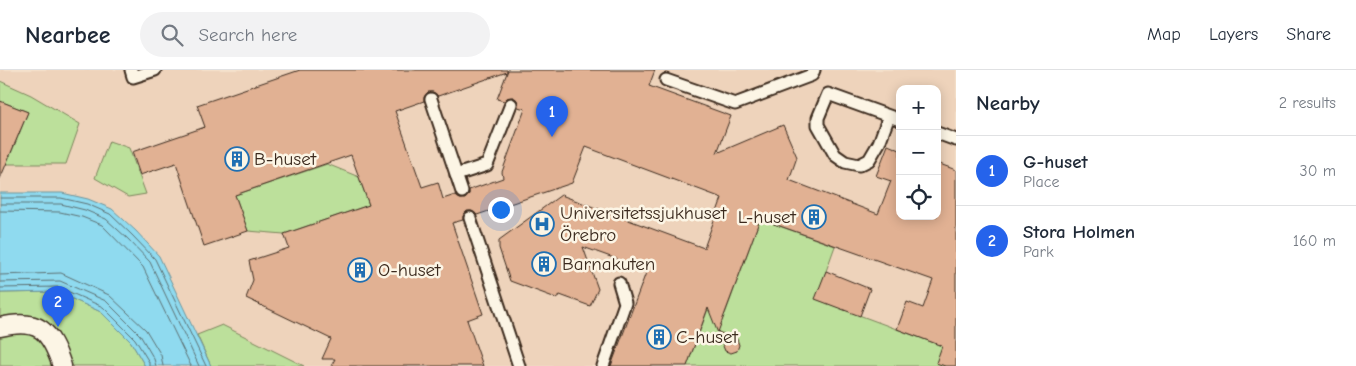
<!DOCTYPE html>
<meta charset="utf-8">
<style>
:root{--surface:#fff;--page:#f2f2f3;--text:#1f2937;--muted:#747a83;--line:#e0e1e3;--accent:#2563eb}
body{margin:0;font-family:"Comic Neue",sans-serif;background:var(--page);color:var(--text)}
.controls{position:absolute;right:15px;top:15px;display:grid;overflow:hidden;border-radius:10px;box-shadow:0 2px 12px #0003}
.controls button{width:45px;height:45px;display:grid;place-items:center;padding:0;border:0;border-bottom:1px solid var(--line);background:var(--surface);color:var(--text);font:25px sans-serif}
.you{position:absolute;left:500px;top:139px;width:18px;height:18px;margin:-12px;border:4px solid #fff;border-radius:50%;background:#1a73e8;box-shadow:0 0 0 8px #1a73e833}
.badge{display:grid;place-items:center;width:32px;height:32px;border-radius:50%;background:var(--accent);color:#fff;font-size:16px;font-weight:700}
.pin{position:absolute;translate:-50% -41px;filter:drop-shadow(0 1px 2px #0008)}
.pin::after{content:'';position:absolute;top:26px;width:18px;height:15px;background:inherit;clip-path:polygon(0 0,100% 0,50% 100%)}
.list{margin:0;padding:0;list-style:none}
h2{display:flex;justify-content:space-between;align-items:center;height:65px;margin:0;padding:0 20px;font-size:21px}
h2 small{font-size:16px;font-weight:400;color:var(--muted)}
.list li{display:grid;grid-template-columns:32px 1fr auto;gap:15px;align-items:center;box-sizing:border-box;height:70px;padding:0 20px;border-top:1px solid var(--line)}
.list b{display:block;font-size:19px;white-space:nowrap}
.list p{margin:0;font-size:16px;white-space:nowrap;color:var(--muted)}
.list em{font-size:16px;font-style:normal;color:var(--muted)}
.icon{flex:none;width:28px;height:28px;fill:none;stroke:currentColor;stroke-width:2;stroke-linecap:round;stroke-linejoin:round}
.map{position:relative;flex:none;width:956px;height:296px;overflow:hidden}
header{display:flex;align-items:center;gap:30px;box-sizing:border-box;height:70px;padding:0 25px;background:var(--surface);border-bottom:1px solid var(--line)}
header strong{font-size:24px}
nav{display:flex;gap:28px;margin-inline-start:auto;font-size:18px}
.search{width:350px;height:45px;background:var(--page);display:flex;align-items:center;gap:12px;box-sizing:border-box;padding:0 18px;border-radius:28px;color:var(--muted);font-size:19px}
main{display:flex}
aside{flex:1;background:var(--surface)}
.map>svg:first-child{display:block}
.built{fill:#eed3bb;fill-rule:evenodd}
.green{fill:#bce09b;stroke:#7c855c}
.water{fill:#8fdaef;stroke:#6d949b}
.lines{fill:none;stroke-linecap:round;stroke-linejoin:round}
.shore{stroke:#5d7072;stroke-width:1}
.building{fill:#e1b193;stroke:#3b2a1e}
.service-casing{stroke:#3b2a1e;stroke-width:15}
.pedestrian-casing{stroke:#3b2a1e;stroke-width:21}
.service{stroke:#fcf5e5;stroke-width:11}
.pedestrian{stroke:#fcf5e5;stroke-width:18}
.labels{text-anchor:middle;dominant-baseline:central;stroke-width:5;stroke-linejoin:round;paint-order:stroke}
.poi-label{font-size:19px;fill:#3b2a1e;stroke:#fcf5e5;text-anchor:start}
</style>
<header>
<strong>Nearbee</strong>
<div class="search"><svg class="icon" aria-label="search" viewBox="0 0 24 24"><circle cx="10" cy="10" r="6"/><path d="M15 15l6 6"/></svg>Search here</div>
<nav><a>Map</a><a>Layers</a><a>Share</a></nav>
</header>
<main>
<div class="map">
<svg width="956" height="296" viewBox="0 0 956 296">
<rect width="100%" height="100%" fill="#f4e1cc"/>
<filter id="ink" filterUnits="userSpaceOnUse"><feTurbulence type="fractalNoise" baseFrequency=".02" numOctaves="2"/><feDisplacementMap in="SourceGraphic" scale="10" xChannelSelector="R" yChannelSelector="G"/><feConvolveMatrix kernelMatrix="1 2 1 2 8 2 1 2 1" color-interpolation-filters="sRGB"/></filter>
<g filter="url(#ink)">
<path class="built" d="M0,0h956v296h-745l-52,-110 -23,-25 -24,-22 -50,-16h-62zM900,19h37v127h-37z"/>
<g class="green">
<path d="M0,11l31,14 49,29 -14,40h-66v-12l10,4 18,-44 -28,-11z"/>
<path d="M109,71l20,7 17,46 -18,3 -33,-19z"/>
<path d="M327,94l32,13 10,28 -85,29 -36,-3 -13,-36z"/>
<path d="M760,149l75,27 -19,53 126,47 3,20h-258l21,-57 17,5z"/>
<path d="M57,222l44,20 30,30 14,24h-145v-73z"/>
<path d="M222,255l82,41h-93l-14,-31z"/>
</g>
<path class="water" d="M0,123h62l26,6 24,10 24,22 23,25 52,110h-66l-14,-24 -30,-30 -44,-20 -57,1z"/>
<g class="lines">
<g class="shore">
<path d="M0,128h61l26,6 23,10 22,21 23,24 51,107"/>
<path d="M0,134h61l24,6 21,9 22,20 22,23 49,104"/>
<path d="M0,141l60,1 22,5 20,8 41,42 48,99"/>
<path d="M0,205l61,-2 48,22 37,35 15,25 2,11"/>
<path d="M0,212l60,-1 46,20 34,34 14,24 2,7"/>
<path d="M0,218l58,-1 45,20 32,32 14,23v4"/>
</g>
</g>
<g class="building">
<path d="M300,0h207v2l-69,24 -5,-4h-5l-4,5v4l-29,10 27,76 16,-5 5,17 12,-4 5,4h5l4,-5v-4l34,-12 -1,-6 23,-63 -7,-2 -1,-7 -4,-3 -6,1 -3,3 -7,-2 11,-29h147l-6,16 82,30 -14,37 66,-28 14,32 -8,23 89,34 13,-33 -15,-5 12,-31 12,5v66h37v-53l19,7v196h-11l-9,-3 6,-17 -45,-17 10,-27 16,6 10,-28 -173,-61 -42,113 19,7 2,6 -2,6 -6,2 -6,-2 -17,-43 -21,58h-76l36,-96 -64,-23 15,42 -8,17 -30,-11 -4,3 -46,-17 -11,-33v-8l62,-45 143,53 18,-50 -136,-51 -14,36 -95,32 -5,-4h-5l-4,5v4l-11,3 31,91 -16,6 16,46h-152l4,-7h-13l9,-20 -85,-41 7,-18 -4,-19 40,-13 -5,-14 85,-29 -18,-50 -116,40 13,36 -44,15 -28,-83 -36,12 -8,-23 73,-25 -8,-22z"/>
<path d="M0,31l28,11 -28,67z"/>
<path d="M826,201l44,18 -10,27 -45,-17z"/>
</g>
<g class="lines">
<g class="service-casing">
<g id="service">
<path d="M131,0l2,7 22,-7"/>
<path d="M666,10l69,24 77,-29 2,-5"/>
<path d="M431,29l31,93"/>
<path d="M889,46l-10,27 -10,17 -10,5 -14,-3 -10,-7 -17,-30v-7l10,-24 72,26"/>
<path d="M937,63l19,7"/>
<path d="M456,105l31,-10 24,-61"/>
<path d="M470,148l49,148"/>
<path d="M603,296l22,-63 -6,-20"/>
</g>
</g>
<g class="pedestrian-casing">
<path id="pedestrian" d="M0,257c39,-9 50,3 62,39"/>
</g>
<use href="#service" class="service"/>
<use href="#pedestrian" class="pedestrian"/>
</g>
</g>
<defs>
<g id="building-ring" transform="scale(1.25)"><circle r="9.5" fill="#fcf5e5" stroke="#1f6fb2" stroke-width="1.5"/><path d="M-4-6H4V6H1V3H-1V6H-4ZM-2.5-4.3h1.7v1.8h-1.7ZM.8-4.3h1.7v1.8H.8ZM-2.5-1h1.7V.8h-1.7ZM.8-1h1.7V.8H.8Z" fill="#1f6fb2"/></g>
<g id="hospital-ring" transform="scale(1.25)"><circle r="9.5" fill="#fcf5e5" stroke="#1f6fb2" stroke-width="1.5"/><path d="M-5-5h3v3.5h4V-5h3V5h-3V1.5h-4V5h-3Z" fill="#1f6fb2"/></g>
</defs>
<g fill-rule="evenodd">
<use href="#building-ring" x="237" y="89"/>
<use href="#building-ring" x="814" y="147"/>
<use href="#hospital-ring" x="542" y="154"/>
<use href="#building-ring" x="544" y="194"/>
<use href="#building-ring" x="360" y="200"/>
<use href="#building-ring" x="659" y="267"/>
</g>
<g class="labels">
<g class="poi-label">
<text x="254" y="89">B-huset</text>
<text x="560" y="143">Universitetssjukhuset<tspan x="560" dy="22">Örebro</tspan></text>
<text x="796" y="147" text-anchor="end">L-huset</text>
<text x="562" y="194">Barnakuten</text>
<text x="378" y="200">O-huset</text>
<text x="676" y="267">C-huset</text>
</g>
</g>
</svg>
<div class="controls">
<button>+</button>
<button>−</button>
<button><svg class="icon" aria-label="locate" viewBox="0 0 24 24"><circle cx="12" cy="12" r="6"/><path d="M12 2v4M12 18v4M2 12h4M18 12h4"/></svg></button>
</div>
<div class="you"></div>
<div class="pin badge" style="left:552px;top:67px">1</div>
<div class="pin badge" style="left:58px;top:257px">2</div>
</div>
<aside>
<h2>Nearby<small>2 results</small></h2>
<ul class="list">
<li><span class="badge">1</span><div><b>G-huset</b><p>Place</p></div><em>30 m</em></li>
<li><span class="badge">2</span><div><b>Stora Holmen</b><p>Park</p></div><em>160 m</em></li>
</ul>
</aside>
</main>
